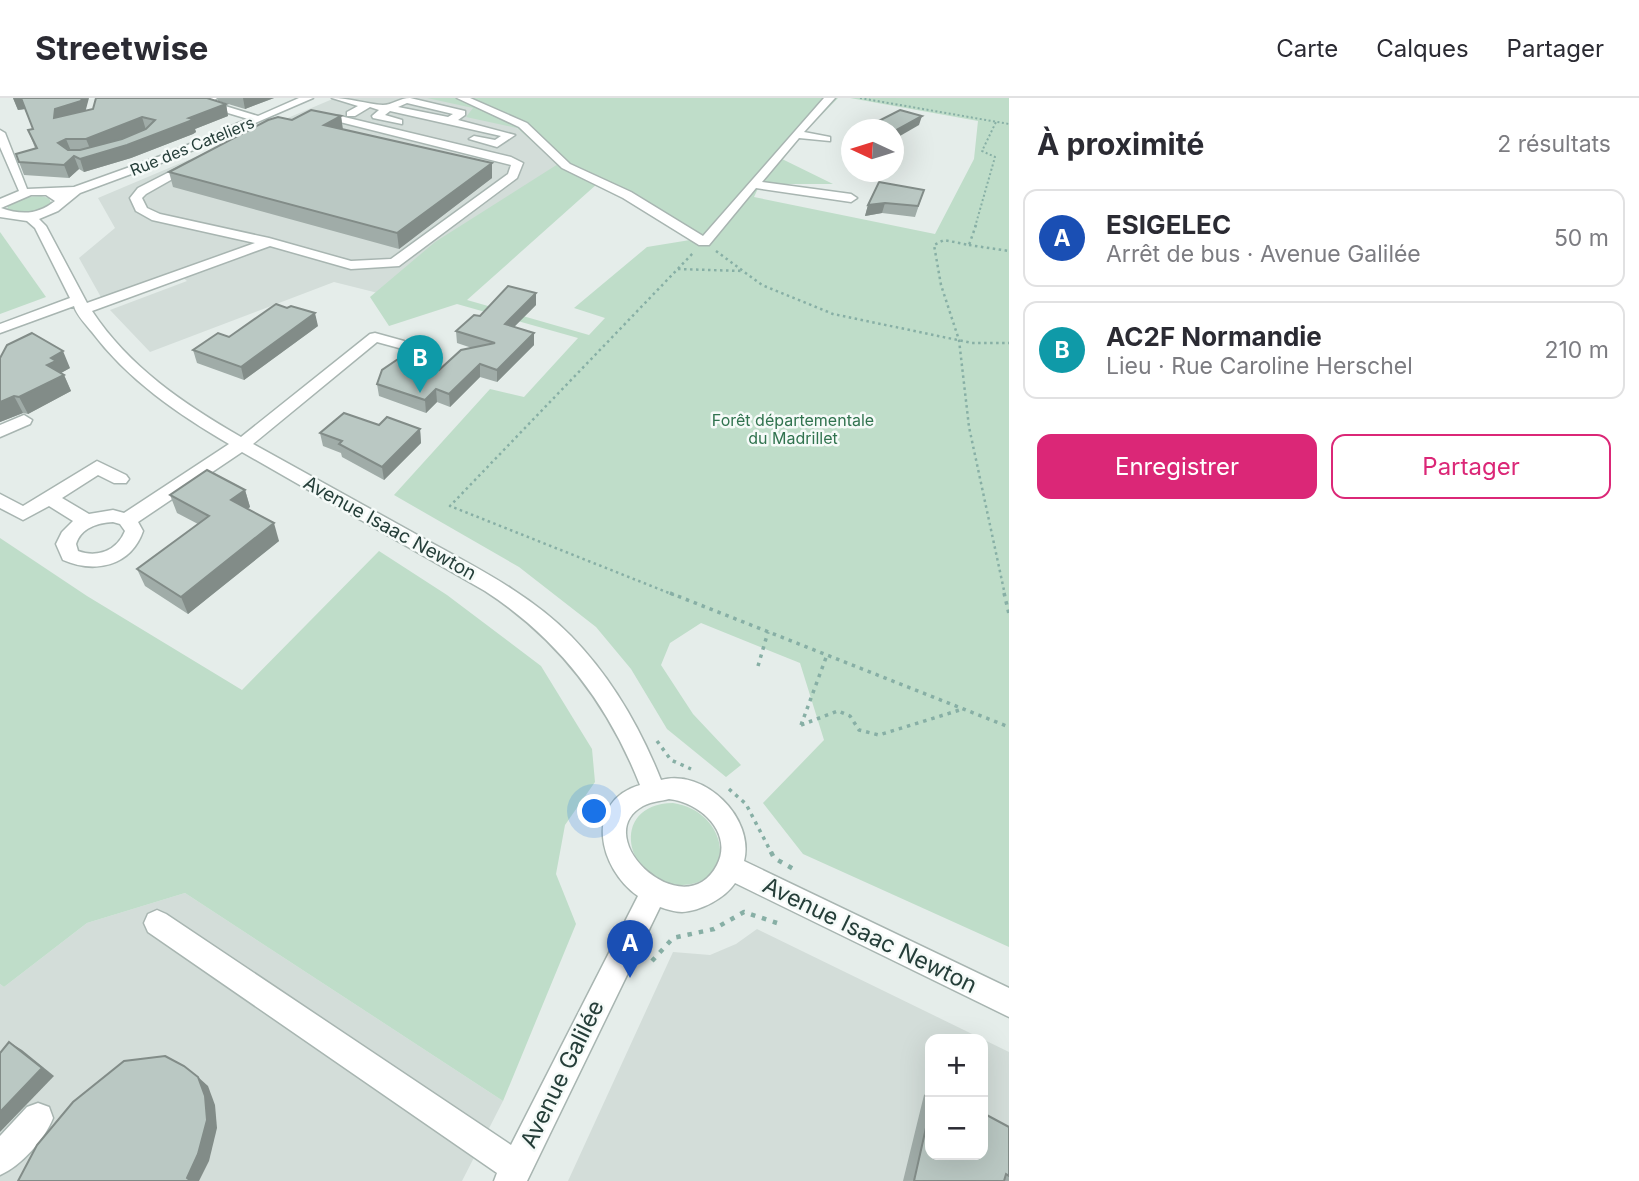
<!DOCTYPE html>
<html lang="fr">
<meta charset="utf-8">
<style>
:root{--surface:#fff;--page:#f7f7f7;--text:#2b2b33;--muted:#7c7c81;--line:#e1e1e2;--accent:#db2777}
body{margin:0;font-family:Inter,sans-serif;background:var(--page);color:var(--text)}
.controls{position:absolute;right:21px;bottom:21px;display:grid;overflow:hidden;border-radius:14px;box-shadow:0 7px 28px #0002}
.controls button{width:63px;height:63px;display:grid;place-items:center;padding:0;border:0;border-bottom:2px solid var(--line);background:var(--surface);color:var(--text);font:35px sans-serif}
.compass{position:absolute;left:841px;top:21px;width:63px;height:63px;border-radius:50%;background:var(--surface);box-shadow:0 7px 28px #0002;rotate:274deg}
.you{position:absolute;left:595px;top:714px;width:24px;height:24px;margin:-18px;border:5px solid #fff;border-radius:50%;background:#1a73e8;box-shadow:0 0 0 10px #1a73e833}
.badge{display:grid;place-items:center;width:46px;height:46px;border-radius:50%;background:var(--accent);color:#fff;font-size:23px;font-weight:700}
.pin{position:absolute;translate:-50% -58px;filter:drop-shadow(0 2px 4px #0008)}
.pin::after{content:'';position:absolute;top:37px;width:24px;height:21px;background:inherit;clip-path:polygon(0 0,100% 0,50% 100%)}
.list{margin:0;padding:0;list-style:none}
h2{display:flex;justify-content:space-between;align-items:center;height:91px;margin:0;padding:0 28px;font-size:30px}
h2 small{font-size:23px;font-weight:400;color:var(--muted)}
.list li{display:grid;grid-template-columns:46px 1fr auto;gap:21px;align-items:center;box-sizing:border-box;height:98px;margin:0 14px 14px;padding:0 14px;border:2px solid var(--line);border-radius:14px}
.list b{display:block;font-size:26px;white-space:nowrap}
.list p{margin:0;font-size:23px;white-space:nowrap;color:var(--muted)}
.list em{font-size:23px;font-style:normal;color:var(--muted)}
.actions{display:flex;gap:14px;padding:21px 28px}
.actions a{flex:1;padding:16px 0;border:2px solid var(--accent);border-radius:14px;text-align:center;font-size:24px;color:var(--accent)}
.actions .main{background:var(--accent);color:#fff}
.map{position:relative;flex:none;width:1009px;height:1083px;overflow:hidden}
header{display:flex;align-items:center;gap:42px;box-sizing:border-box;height:98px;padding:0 35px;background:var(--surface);border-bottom:2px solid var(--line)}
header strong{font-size:33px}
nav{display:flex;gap:38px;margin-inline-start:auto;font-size:24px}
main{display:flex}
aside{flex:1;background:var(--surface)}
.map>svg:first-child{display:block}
.built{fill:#d3ddd9;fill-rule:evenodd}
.green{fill:#bfddc9;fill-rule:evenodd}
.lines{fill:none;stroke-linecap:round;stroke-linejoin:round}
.minor-casing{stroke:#a8b5b1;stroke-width:3}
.path-far3{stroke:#87afa5;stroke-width:2;stroke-dasharray:2 2.5;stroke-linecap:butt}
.path-far2{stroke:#87afa5;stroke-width:2.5;stroke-dasharray:2.5 3.5;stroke-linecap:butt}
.path-far1{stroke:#87afa5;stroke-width:3.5;stroke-dasharray:3.5 5;stroke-linecap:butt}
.path{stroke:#87afa5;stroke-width:4.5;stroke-dasharray:4.5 7;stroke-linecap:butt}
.minor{fill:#fff;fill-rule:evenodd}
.wall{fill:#a0aca8}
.shaded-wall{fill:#828c88}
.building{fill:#bac8c3;stroke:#828c88;stroke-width:2;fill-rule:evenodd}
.labels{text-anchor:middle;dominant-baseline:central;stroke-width:5;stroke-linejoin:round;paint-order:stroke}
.far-street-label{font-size:16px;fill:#253e39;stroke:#f5faf8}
.far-park-label{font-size:16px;fill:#31734f;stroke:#f5faf8}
.street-label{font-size:19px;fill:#253e39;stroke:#f5faf8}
.near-street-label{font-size:23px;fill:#253e39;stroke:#f5faf8}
</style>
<header>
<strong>Streetwise</strong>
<nav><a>Carte</a><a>Calques</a><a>Partager</a></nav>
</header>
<main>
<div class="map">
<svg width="1009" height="1083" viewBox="0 0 1009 1083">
<rect width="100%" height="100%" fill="#e5edea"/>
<g class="built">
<path d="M335,0h99l41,9 42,21 43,37 -178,129 -48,-12 -184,70 -40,-42 77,-29 -12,-10 -73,28 -23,-41 36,-30 -17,-30z"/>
<path d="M185,795l318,208 -41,80h-462v-197l4,3 83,-64z"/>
<path d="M757,831l252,123v129h-441l105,-229 37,3 26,-11zM930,941h53v116h-53z"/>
</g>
<g class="green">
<path d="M427,0h411l-58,60 53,26h-73l-6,13 181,37 39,-75 4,-38 -128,-23h159v849l-206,-93 -40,-51 61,-63 -24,-77 -99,-40 -31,20 -9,22 32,49 48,51 -15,12 -59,-48 -36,-60 -35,-42 -77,-60 -125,-72 96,-106 34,8 54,-59 -121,-34 -68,22 -19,-29 65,-55 123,-78 -41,-36 -51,-11 7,-9zM597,86l26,13 67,43 -43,7 -73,61 31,10 -16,17 -122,-35z"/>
<path d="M41,98l8,2 2,5c-10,12 -30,13 -44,6l2,-5 14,-7z"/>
<path d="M0,134l46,65 -46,17z"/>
<path d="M0,440l87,58 155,94 137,-139 68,44 94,71 51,83 3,33 -30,43 -9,49 20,50 -73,177 -318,-208 -98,30 -83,64 -4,-3z"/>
<path d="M673,705c55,8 66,79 10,82 -57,2 -77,-81 -10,-82z"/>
</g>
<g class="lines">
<g class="minor-casing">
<g id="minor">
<path d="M203,0h14l-5,4 46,14 41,-18h14l-136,59 -97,36 -22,18 -19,8 7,7 41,77 168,-60 -103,-23 -16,-9 -6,-13 8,-10 51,-26 10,2 -53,30 -4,4 5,10 13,6 109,24 82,23 40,-2 117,-85 3,-9 -171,-43 -30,-4v-4l30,2 171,41 12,6 -6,15 -118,88 -48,3 -81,-23 -178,65c37,56 92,93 149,126l129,-103 5,-1 29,8 2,3 -2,3 -5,1 -22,-6 -124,102c56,31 112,62 168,93 52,29 108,56 150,99 40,41 69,91 90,144 43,-12 94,38 83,81l265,127v29l-274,-134c-10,15 -34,28 -53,29 -7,0 -16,-3 -22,-5l-133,274h-33l3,-8 -349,-241 -4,-9 4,-9 9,-4 9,4 345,231 127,-249c-39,-27 -55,-94 2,-111 -32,-81 -81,-146 -155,-194l-243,-139 -104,70 5,9c-12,35 -48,43 -80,29l-7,-16 6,-12 11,-11 -24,-15 -26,14 -23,-12v-14l23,12 74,-45 29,14 3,4 -3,4h-12l-16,-8 -36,23 27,16 24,-4 11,3 105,-69c-51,-30 -101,-64 -137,-112 -6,-7 -16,-18 -18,-26l-74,27v-9l70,-26 -35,-70 -8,-7 -27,-4v-18l19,-8 -19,-44v-17l5,3 22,56 47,-2 95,-34 79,-34 -50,-15v-4zM31,97h15l9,6c-17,14 -34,14 -54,7zM113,424l7,2 5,7c-8,20 -28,27 -47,20l-2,-7c5,-16 21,-21 37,-22zM669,701c30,3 65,33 48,66 -33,63 -130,-28 -74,-59 7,-4 18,-5 26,-7z"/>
<path d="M332,0c18,0 34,6 51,7 9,0 17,-7 27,-7l55,13v4l-7,5 57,15 -18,12 -28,-8 5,-3 21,4 6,-4 -111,-25 -5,4 17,5v4l-29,-6 -1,-2 7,-6 -9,-3 -15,9h-8v-4l11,-6zM407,5l46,11 -5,3 -50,-10z"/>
<path d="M457,0h13l57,25 43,41 61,28 72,44 121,-138h11l-31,34 26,5v4l-31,-3 -37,44 89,12 6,4 -6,4 -95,-14 -47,57h-10l-76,-47 -61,-30 -43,-41z"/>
<path d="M24,317l8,5 -2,4 -30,13v-12z"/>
<path d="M38,1005l11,4 4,11c-8,21 -32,48 -53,57v-39l27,-29z"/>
</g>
</g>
<g class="path-far3">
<path d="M860,0l149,26"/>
<path d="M975,129l20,-70 -13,-6 14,-29"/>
</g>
<g class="path-far2">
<path d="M976,127l-7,20 -25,-5 -10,5 7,40 18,55 10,87 36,168"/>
<path d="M969,147l40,6"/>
<path d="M716,153l46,34 71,29 139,29h37"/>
<path d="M678,171l64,2"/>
<path d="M674,497l-224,-89 244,-254"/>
</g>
<g class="path-far1">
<path d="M670,495l339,134"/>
<path d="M1004,495l5,21"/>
<path d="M758,568l10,-34"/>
<path d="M801,627l37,-14 12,5 9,14 20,5 84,-26"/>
<path d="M801,627l26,-70"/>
<path d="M657,643l14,19 20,9"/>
<path d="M729,691l17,15 26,50"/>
</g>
<g class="path">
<path d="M771,754l3,6 23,13"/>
<path d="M652,863l21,-23 41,-9 30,-17 33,11"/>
</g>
<use href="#minor" class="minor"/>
</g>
<g class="wall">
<path d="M13,0l72,13 141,-7 2,12 -33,13 1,3 -3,2 -62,24 -47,14 -5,-3 -10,9 -45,-3 -8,-21 19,-6 -7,-18 5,-1 -8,-20 -7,1z"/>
<path d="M217,0h57l-29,11 -27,-8z"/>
<path d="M341,18l2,14 149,33v15l-93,71 -226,-62 -4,-15 123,-52z"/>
<path d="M924,92l-9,27 -33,-4 -17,3 3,-11z"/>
<path d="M536,207l-22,22 20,6v12l-37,37 -17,-5 -30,30 -13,-5 -11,11 -47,-17 -2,-12 62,-14 33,-22 -15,-5 -1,-12 24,-15z"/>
<path d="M318,228l-74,54 -47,-17 -4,-13 36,-13z"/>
<path d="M0,260l70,10 -9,5 3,2 7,16 -43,23 -5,-1 -23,9z"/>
<path d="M379,327l41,4 1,14 -37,37 -42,-23 -1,-4 -18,-7 -3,-13z"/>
<path d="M245,392l5,17 -3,2 32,32 -91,73 -43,-28 -8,-17 61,-45 -21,-11 -7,-18z"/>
<path d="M930,993v64l79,-28v54h-106l21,-86z"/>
</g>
<g class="shaded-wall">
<path d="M13,0h8l4,11 -7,1z"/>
<path d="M82,0h7l-4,15 -31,5 1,-9z"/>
<path d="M243,0h31l-29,11z"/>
<path d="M226,6l2,12 -33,13 1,3 -3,2 -62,24 -47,14 -4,-13z"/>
<path d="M341,18l2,15 -19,-6z"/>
<path d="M922,18l-3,9 -26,15v-8z"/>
<path d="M142,19l4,13 -55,21 -5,-12z"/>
<path d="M66,41l5,12 -13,-8z"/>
<path d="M74,58l5,13 -10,9 -5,-13z"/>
<path d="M492,65v15l-93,71 -2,-16z"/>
<path d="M885,105l-3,10 -17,3 3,-11z"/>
<path d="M536,195v12l-31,31v-12z"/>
<path d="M315,215l3,13 -74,54 -3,-13z"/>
<path d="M534,235v12l-37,37v-12z"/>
<path d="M63,253l7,17 -9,5 3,2 7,16 -43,23 -9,-17 28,-32 4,-7z"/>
<path d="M480,266v13l-30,30 -1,-13z"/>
<path d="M436,291l1,13 -11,11 -1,-13z"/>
<path d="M14,298l9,17 -23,9v-20z"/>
<path d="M420,331l1,14 -37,37 -2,-13z"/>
<path d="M245,392l5,17 -14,11 -5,-18z"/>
<path d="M274,425l5,18 -91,73 -7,-17z"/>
<path d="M9,944l13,8 32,26 -54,56v-20z"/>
<path d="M198,979l10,9 7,19 2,23 -8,33 -10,20h-8l-4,-3z"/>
</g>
<g class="building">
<path d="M21,0h61l-1,3 -26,8 -1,9 39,-9 3,-11h111l19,6 -37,14 4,1 -3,2 -63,24 -47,14 -6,-3 -10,9 -45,-3 -3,-8 21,-6 -9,-18 5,-1zM142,19l13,3 -9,9 -24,10 -42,11h-12l-10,-7 8,-4h20z"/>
<path d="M311,12l30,6 -17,9 168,38 -95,70 -228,-61 99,-52 10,-3 14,3z"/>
<path d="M900,12l22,6 -29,16v-2h-32z"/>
<path d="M879,84l45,8 -6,16 -33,-3 -17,2z"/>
<path d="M508,188l28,7 -31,31 29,9 -37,37 -17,-6 -31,30 -13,-5 -11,11 -48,-16 5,-14 19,-13 38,13 22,-20 34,-7 -39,-12 18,-16 6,1z"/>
<path d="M276,206l11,4 4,-2 24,7 -74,54 -48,-17 25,-17 11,4z"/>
<path d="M32,235l31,18 -12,7 5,3 -9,4 17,10 -45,22 -5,-1 -14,6v-44l7,-13z"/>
<path d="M344,315l35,12 8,-8 33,12 -38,38 -43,-23 3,-3 -22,-8z"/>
<path d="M207,372l38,20 -14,10 43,23 -93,74 -44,-28 72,-53 -39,-21z"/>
<path d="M9,944l33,26 -42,44v-59z"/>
<path d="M165,958l19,10 14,11 7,19 2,24 -9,34 -11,24 4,3h-173l19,-36 36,-43 51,-41z"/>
<path d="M930,1012v45h53v-42l26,14v49l-3,-2 -2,7h-90z"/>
</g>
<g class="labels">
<g class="far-street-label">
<text transform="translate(192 48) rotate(-22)">Rue des Cateliers</text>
</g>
<g class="far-park-label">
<text x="793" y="322">Forêt départementale<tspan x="793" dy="18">du Madrillet</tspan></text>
</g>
<g class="street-label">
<text transform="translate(390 430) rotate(29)">Avenue Isaac Newton</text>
</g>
<g class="near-street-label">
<text transform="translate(870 837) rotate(26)">Avenue Isaac Newton</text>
<text transform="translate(562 976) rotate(-64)">Avenue Galilée</text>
</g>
</g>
</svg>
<div class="controls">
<button>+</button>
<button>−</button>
</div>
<svg class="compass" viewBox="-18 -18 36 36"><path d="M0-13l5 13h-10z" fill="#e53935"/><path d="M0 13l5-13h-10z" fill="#7c7c81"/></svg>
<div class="you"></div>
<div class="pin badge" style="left:630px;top:880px;background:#1a4fb4">A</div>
<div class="pin badge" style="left:420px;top:295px;background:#0f9aa8">B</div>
</div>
<aside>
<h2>À proximité<small>2 résultats</small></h2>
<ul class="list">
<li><span class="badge" style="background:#1a4fb4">A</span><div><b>ESIGELEC</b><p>Arrêt de bus · Avenue Galilée</p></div><em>50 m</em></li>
<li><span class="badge" style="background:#0f9aa8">B</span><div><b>AC2F Normandie</b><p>Lieu · Rue Caroline Herschel</p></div><em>210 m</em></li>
</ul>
<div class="actions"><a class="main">Enregistrer</a><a>Partager</a></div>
</aside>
</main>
